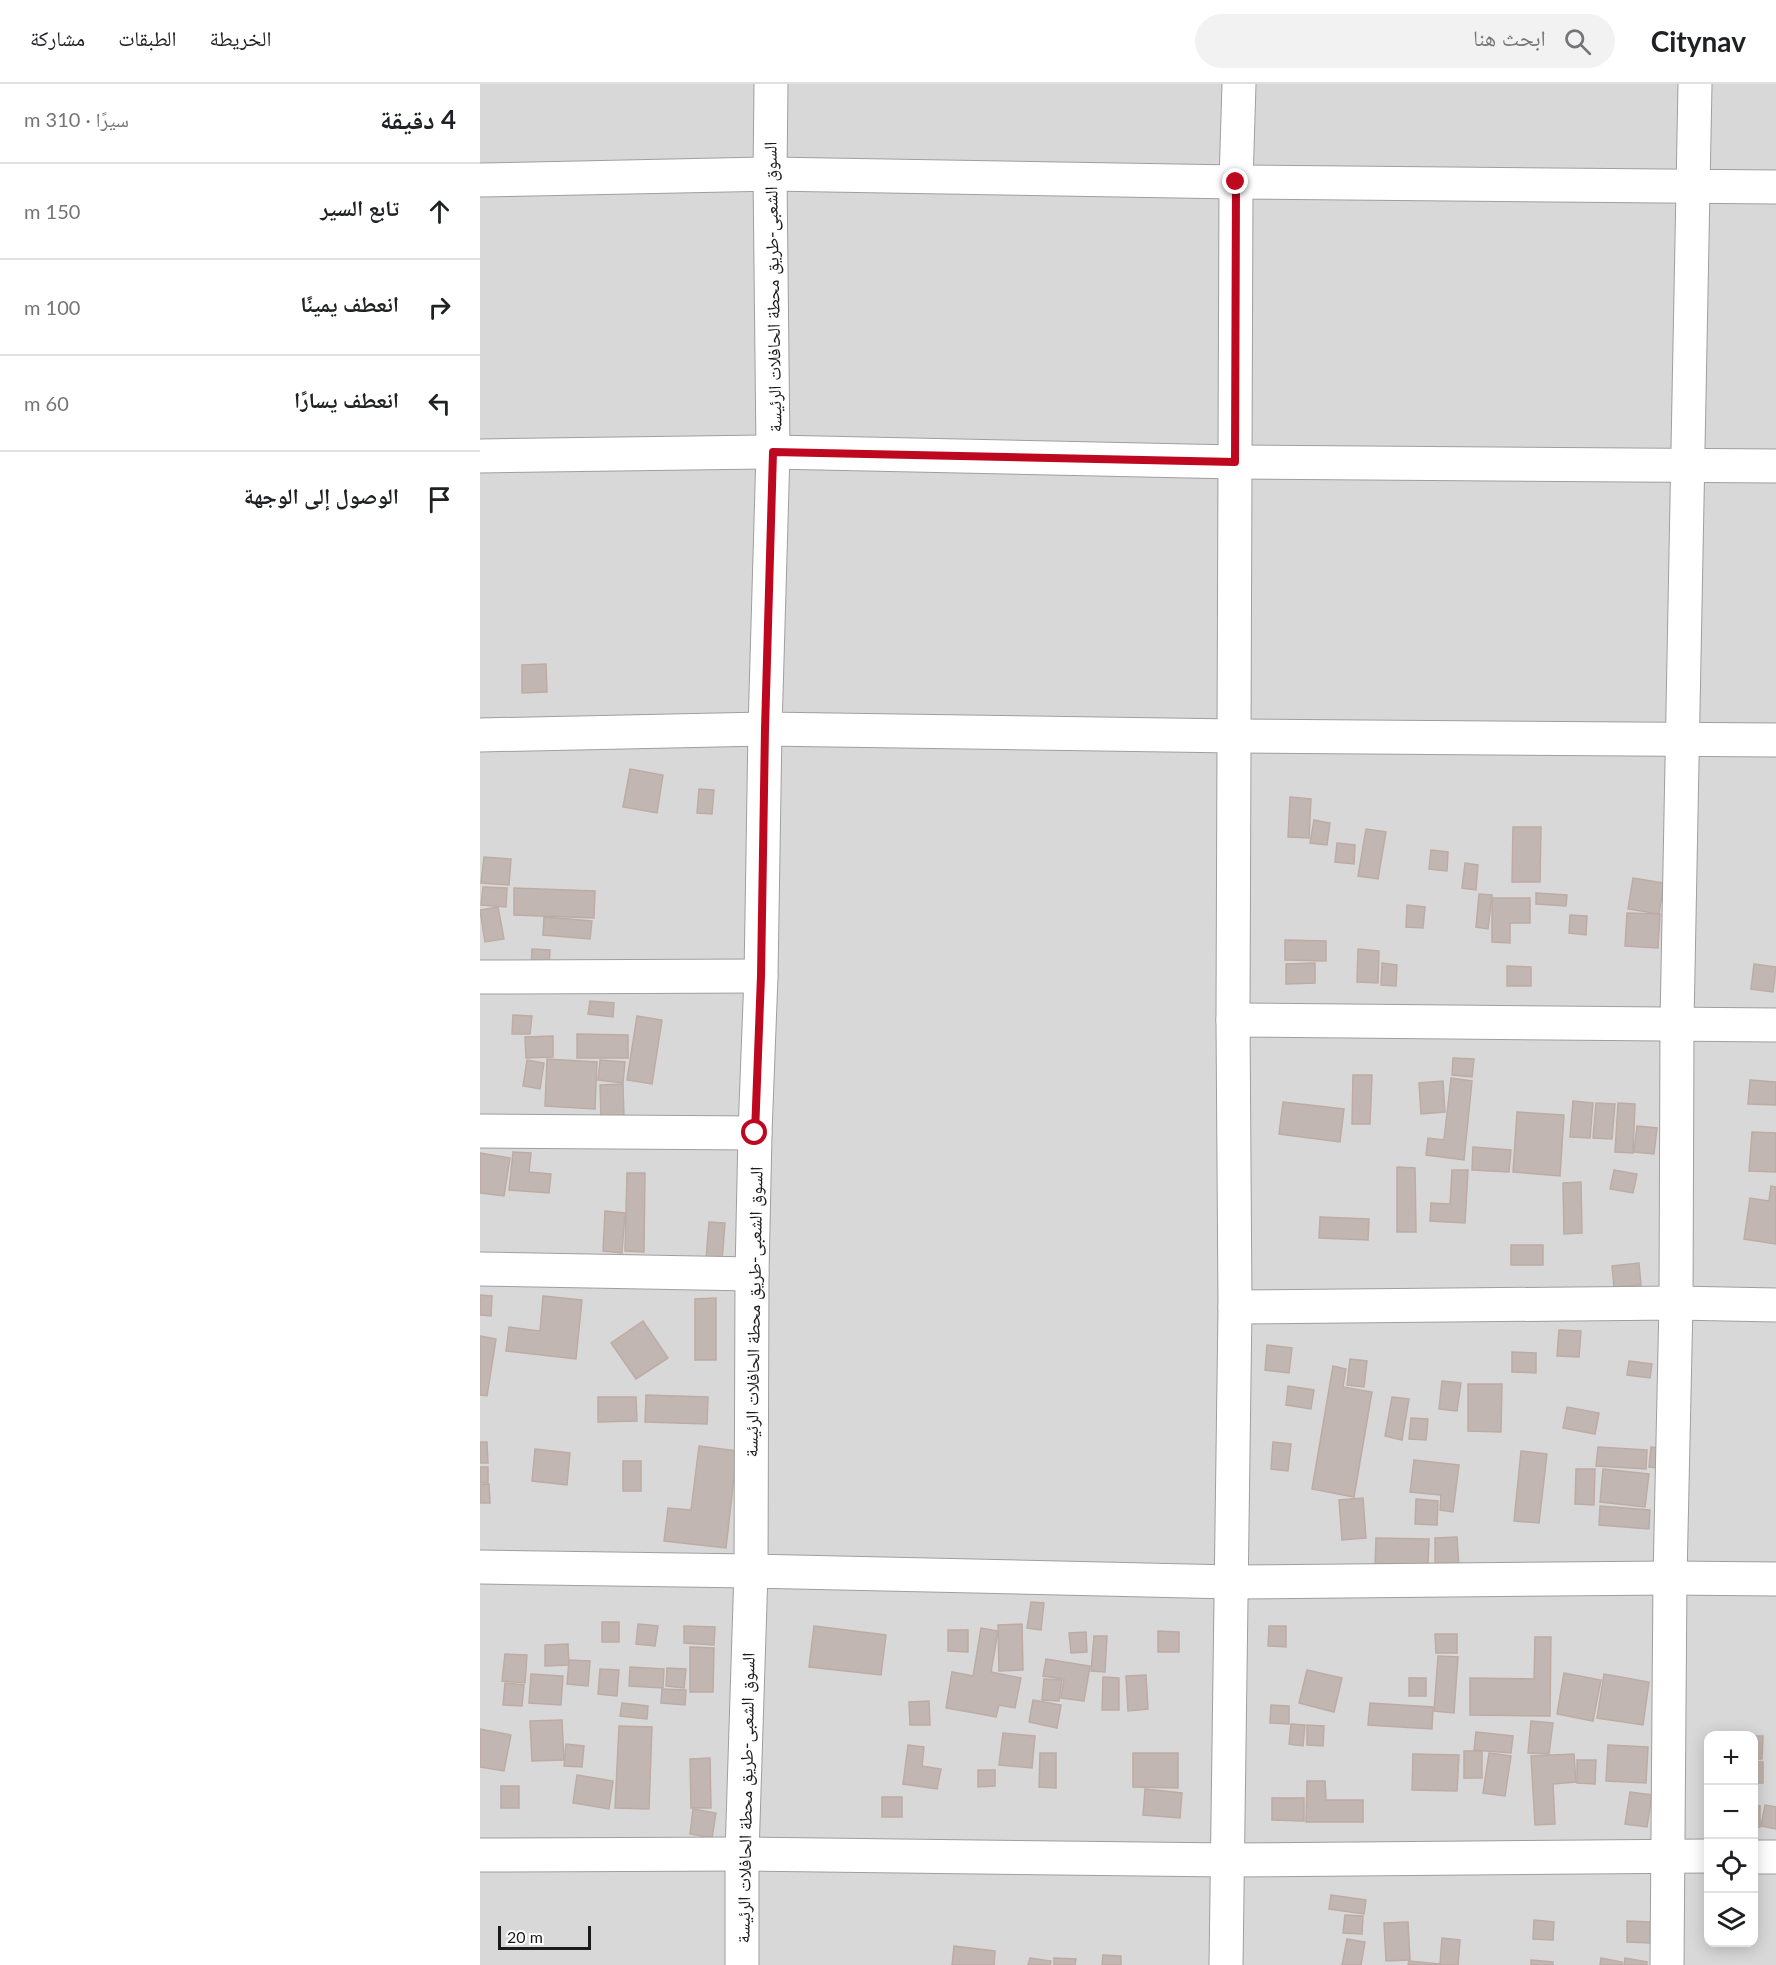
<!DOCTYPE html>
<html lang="ar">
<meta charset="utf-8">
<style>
:root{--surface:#fff;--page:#f2f2f2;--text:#202124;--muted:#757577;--line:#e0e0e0}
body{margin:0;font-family:Lato,"Noto Naskh Arabic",sans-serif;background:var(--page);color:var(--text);direction:rtl}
.controls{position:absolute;right:18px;bottom:18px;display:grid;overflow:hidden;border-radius:12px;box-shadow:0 3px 15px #0003}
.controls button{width:54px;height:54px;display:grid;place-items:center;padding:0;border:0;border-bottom:2px solid var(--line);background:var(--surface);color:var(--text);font:30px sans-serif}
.scale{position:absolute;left:18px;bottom:15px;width:93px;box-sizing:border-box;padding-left:6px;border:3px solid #1b1b1b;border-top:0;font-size:16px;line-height:21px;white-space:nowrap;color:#1b1b1b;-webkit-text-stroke:4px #fff;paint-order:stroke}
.stop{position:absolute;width:18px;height:18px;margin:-14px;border:4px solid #be081f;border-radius:50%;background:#fff}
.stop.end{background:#be081f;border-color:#fff;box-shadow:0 2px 6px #0008}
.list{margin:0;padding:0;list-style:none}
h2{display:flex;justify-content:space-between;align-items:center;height:78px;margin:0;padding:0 24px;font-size:26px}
h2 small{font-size:20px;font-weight:400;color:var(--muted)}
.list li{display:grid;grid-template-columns:39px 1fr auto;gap:18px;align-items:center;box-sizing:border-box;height:96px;padding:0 24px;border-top:2px solid var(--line)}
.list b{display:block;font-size:22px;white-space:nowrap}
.list em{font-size:20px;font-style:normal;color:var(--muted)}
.icon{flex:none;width:33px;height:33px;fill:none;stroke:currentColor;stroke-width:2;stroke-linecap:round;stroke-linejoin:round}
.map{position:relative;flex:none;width:1296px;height:1881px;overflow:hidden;direction:ltr}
header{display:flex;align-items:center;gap:36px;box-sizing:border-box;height:84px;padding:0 30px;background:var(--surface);border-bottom:2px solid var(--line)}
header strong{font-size:28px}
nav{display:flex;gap:33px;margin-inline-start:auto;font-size:21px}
.search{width:420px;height:54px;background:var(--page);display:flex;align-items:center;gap:15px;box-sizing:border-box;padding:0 21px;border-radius:33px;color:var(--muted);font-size:22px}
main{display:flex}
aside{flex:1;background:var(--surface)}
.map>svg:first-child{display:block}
.residential{fill:#d9d8d9;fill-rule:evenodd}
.building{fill:#c1b6b1;stroke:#bdaca4;stroke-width:1.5}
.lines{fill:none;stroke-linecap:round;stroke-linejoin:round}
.minor-casing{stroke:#9f9f9f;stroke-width:35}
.minor{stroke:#fff;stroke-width:33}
.route{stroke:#be081f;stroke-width:8}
.labels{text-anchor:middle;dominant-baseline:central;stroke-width:5;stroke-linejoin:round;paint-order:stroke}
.street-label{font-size:18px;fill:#1b1b1b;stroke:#fff}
</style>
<header>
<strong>Citynav</strong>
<div class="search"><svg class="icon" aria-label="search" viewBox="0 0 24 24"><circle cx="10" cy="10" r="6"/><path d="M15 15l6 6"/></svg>ابحث هنا</div>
<nav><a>الخريطة</a><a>الطبقات</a><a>مشاركة</a></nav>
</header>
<main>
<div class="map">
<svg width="1296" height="1881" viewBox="0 0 1296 1881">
<rect width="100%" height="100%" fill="#ede7e1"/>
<path class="residential" d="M0,0h1296v1881h-1296zM1228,1652h46v206h-46z"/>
<g class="building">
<path d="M66,580l1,28 -25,1v-28z"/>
<path d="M150,685l33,6 -6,38 -34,-6z"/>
<path d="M219,705l15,1 -2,24 -15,-1z"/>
<path d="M810,713l21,2 -2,39 -21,-1z"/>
<path d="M834,736l16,3 -3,22 -17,-2z"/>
<path d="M1033,743h28l-1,55h-28z"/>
<path d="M886,745l20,3 -8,47 -20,-3z"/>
<path d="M857,759l18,2 -1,19 -19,-2z"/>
<path d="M951,766l17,2 -1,19 -18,-2z"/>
<path d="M4,773l27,2 -2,26 -28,-2z"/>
<path d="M985,779l13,2 -2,25 -14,-2z"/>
<path d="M1153,794l31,5 -5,31 -31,-5z"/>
<path d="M3,803l24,1 -1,19 -25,-2z"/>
<path d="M34,804l81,3 -1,27 -80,-3z"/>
<path d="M1056,809l31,2 -1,11 -30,-2z"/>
<path d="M999,810l13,1 -4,34 -12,-2z"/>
<path d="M1012,814h38v25h-20v20l-18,-1z"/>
<path d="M927,821l18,2 -2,21 -17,-1z"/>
<path d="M18,823l6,32 -19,3 -5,-32z"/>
<path d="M1147,829l33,1 -2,34 -33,-2z"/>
<path d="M1090,831l17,1 -1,19 -17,-2z"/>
<path d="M64,833l48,4 -2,18 -47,-4z"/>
<path d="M805,856l41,1v20l-41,-1z"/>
<path d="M52,865l18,1 -1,18 -18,-1z"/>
<path d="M878,865l21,2 -1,32 -21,-1z"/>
<path d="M835,879v20l-29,1v-20z"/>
<path d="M902,879l15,2 -1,21 -15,-1z"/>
<path d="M1274,880l22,3 -3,25 -22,-3z"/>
<path d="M1027,882l24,1v19h-24z"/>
<path d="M110,917l24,2 -1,14 -25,-3z"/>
<path d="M33,931l19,1 -2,18h-18z"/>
<path d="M157,932l25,4 -10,64 -25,-4z"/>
<path d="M97,950l51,1v23h-51z"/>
<path d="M73,952v21l-27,1 -1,-21z"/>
<path d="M973,974l21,1 -2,18 -20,-2z"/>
<path d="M67,975l50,3 -2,47 -50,-3z"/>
<path d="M47,976l17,3 -4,26 -17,-3z"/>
<path d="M120,976l25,2 -2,21 -25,-3z"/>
<path d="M873,991h19l-2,49h-18z"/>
<path d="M971,994l21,3 -8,79 -38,-5 2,-17 16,2z"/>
<path d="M1270,996l26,2v23l-28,-1z"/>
<path d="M963,997l2,31 -24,2 -2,-31z"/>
<path d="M143,1000l1,33h-23l-1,-32z"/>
<path d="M1093,1017l20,2 -3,35 -20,-1z"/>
<path d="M803,1018l61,7 -4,33 -61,-8z"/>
<path d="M1116,1019l19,1 -3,35 -19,-1z"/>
<path d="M1138,1019l17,1 -2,49 -18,-1z"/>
<path d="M1037,1028l47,3 -4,61 -47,-4z"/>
<path d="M1157,1042l20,2 -3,26 -20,-2z"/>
<path d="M1272,1048l24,1v39l-27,-1z"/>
<path d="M993,1063l38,3 -2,22 -37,-2z"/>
<path d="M33,1068l18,1 -2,19 22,2 -2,19 -40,-3z"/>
<path d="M0,1069l30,5 -6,38 -24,-3z"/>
<path d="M917,1083l18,1 1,64h-19z"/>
<path d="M972,1086h16l-3,53 -35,-2 1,-18 19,1z"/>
<path d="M1134,1086l23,4 -4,19 -23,-4z"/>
<path d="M147,1089h18l-1,79 -19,-1z"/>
<path d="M1101,1098l1,51 -18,1 -1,-51z"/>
<path d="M1291,1102l5,1v57l-32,-5 6,-41 19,3z"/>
<path d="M125,1127l20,2 -3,40 -19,-2z"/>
<path d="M840,1133l49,2 -1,21 -49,-2z"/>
<path d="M229,1138l16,1 -3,38 -16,-2z"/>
<rect x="1031" y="1161" width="32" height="20"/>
<path d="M1159,1179l2,22 -27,2 -2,-21z"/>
<path d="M0,1211l12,1 -1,20 -11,-1z"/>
<path d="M63,1212l39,4 -6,59 -70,-8 3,-24 31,4z"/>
<path d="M236,1214v62h-21v-61z"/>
<path d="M163,1237l25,37 -32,21 -25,-36z"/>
<path d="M1079,1246l22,1 -2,26 -22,-1z"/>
<path d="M0,1252l16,3 -9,57 -7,-1z"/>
<path d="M787,1261l25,3 -3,25 -24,-3z"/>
<path d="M1032,1268l24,1v20l-24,-1z"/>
<path d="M870,1275l17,2 -3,26 -17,-2z"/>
<path d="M1149,1277l23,3 -2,14 -23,-3z"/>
<path d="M853,1282l13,3 -3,18 29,5 -18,105 -42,-8z"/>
<path d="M962,1297l19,2 -4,28 -18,-2z"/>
<path d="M988,1300h34l-1,48 -33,-1z"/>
<path d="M808,1302l26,4 -3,19 -25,-4z"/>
<path d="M166,1311l62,2 -1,27 -62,-2z"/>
<path d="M118,1313h38l1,24 -39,1z"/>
<path d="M912,1313l17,2 -7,41 -17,-4z"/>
<path d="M1087,1323l32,6 -4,21 -32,-6z"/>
<path d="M931,1334l17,1 -2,21 -17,-1z"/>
<path d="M0,1358h7l1,21h-8z"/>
<path d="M793,1358l18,2 -3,27 -17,-2z"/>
<path d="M219,1362l38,5 -11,97 -62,-7 4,-33 23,2z"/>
<path d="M1118,1363l49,3 -1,19 -50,-3z"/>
<path d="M1171,1363l20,2 -1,20 -21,-2z"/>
<path d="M55,1365l35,4 -3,32 -35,-4z"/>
<path d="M1041,1367l26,3 -8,69 -25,-2z"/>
<path d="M934,1376l45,5 -6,47 -13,-2 1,-15 -31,-3z"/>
<rect x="143" y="1377" width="18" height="30"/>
<rect x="0" y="1383" width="8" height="16"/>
<path d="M1096,1385h19l-1,36 -19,-1z"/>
<path d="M1123,1385l46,5 -4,33 -45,-5z"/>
<path d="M9,1400l1,19h-10v-18z"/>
<path d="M883,1414l3,40 -24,2 -3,-40z"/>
<path d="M936,1415l22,2 -1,24 -22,-1z"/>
<path d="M1120,1422l50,4 -1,19 -50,-4z"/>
<path d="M977,1453l2,30 -24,1v-30z"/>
<path d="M896,1454l53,1 -1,28h-53z"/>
<path d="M551,1518l13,1 -3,27 -14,-2z"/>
<rect x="122" y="1538" width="17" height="20"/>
<path d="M158,1540l20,2 -3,20 -19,-2z"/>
<path d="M542,1540l1,46 -24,1 -1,-46z"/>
<path d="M204,1542l31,1 -1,18 -30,-2z"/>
<path d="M334,1542l72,9 -5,40 -72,-8z"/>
<path d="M789,1542h17v21l-18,-1z"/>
<path d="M501,1544l17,3 -7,41 30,6 -6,30 -16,-3 -3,12 -50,-9 6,-36 21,4z"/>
<path d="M468,1546h20v22l-20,-1z"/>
<path d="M678,1547l21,1v20h-21z"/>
<path d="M606,1548l1,20 -16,1 -2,-20z"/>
<path d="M955,1550h22v19h-21z"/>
<path d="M614,1552h13l-2,36 -14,-1z"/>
<path d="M1055,1553h16l-1,79 -80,-1v-37l64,1z"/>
<path d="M88,1560l1,21 -24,1v-21z"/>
<path d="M210,1563l24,1 -1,44h-23z"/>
<path d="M25,1570l22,1 -2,28 -23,-2z"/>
<path d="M958,1572l20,1 -4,56 -20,-2z"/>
<path d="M566,1575l44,7 -6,35 -23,-3 3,-19 -21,-3z"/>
<path d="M89,1576l21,1 -2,25 -21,-2z"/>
<path d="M150,1583l34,2 -1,19 -34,-2z"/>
<path d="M187,1584l19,1 -2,19 -18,-2z"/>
<path d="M120,1585l19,1 -2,26 -19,-2z"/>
<path d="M827,1586l35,8 -8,34 -35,-9z"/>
<path d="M1084,1589l37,7 -8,41 -36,-7z"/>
<path d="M51,1590l32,2 -2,29 -32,-2z"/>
<path d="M1124,1590l45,8 -6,43 -46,-7z"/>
<path d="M666,1591l2,34 -20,2 -2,-35z"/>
<path d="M623,1593l16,1v32h-17z"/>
<rect x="929" y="1594" width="17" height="18"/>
<path d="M564,1595l18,1 -3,21 -17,-1z"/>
<path d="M25,1599l19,2 -2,21 -19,-1z"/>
<path d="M182,1605l24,1 -1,15 -24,-2z"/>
<path d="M553,1616l28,5 -4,23 -28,-6z"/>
<path d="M449,1617l1,24h-20l-1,-23z"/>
<path d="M142,1619l26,3 -1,13 -27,-3z"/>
<path d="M890,1619l63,4 -1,22 -64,-4z"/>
<path d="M791,1621l18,1v18l-19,-1z"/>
<path d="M82,1636l2,40 -32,1 -2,-40z"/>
<path d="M1051,1637l22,2 -4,31 -21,-1z"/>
<path d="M811,1640l14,1 -2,21 -14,-2z"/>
<path d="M827,1641l17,1 -1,20 -16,-1z"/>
<path d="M139,1642l33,1 -3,82 -34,-1z"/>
<path d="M0,1645l31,6 -7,36 -24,-4z"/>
<path d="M996,1648l37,4 -2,17 -37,-3z"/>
<path d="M523,1649l32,3 -3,32 -33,-3z"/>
<path d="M1274,1652h9l-1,23h-8z"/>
<path d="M86,1660l18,2 -2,21 -18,-1z"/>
<path d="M428,1661l16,2 -2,19 19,3 -4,20 -34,-5z"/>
<path d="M1128,1661l40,2 -2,36 -40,-2z"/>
<rect x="984" y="1667" width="18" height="27"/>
<path d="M560,1669h16v35l-17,-1z"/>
<path d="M653,1669h45v35l-45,-1z"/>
<path d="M1009,1669l22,3 -6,40 -22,-3z"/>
<path d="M933,1670l46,1 -2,36 -45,-1z"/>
<path d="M1094,1670l2,28 -23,2 2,40 -20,1 -4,-69z"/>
<path d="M230,1674l1,50h-20l-1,-49z"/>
<path d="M1097,1676h19l-1,24 -18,-1z"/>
<rect x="1274" y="1678" width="9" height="21"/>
<path d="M498,1686h17v16l-17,1z"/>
<path d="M97,1691l36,6 -4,28 -36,-6z"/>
<path d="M827,1697h18l1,19h37v22h-57z"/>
<rect x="21" y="1702" width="18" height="22"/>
<path d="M665,1705l37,4 -2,25 -37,-3z"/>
<path d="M1150,1708l22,3 -5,32 -22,-3z"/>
<rect x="402" y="1713" width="20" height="20"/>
<path d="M792,1714h32v23l-32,-1z"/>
<path d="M1274,1721l6,1v21h-6z"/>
<path d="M1285,1721l11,2v22l-15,-3z"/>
<path d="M213,1725l23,4 -4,25 -22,-4z"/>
<path d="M851,1811l35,5 -2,14 -35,-5z"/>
<path d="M865,1831l18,1 -1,18 -19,-1z"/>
<path d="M1054,1836l20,2 -1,18 -20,-1z"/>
<path d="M1147,1837l23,1v21l-23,-1z"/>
<path d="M928,1838l2,38 -24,1 -2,-38z"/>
<path d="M962,1854l18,2 -2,25h-50l1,-4 31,3z"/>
<path d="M867,1855l18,3 -4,23h-19z"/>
<path d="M474,1862l41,5 -1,14h-42z"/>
<path d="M623,1871l18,1v9h-19z"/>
<path d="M550,1874l21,3 -1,4h-22z"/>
<path d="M574,1874l22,1 -1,6h-21z"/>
<path d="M1121,1874l21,4v3h-22z"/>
<path d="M1145,1874l22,4v3h-23z"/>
<path d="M1051,1876l22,2v3h-22z"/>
</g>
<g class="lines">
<g class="minor-casing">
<g id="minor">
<path d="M0,96l290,-6 466,8 540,5"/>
<path d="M0,372l293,-4 462,10 541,4"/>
<path d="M0,651l285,-6 470,7 541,4"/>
<path d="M0,893l281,-1"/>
<path d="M753,936l543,5"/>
<path d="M0,1047l275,2"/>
<path d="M0,1185l272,5"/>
<path d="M755,1223l441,-4 100,2"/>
<path d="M0,1483l271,4 481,11 438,-4 106,1"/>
<path d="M0,1771l262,-1 486,6 480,-4"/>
<path d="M1274,1773h22"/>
<path d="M262,1881v-111l9,-283 1,-297 3,-141 6,-157 4,-247 8,-277 -3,-278 1,-90"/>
<path d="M746,1881l9,-658 -2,-287 3,-838 3,-98"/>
<path d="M1187,1881l3,-387 6,-275 1,-280 18,-939"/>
</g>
</g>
<use href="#minor" class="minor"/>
</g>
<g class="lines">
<path class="route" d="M275,1049l6,-157 4,-247 8,-277 462,10 1,-280"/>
</g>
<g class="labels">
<g class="street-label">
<text transform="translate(292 203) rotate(-91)">السوق الشعبى-طريق محطة الحافلات الرئيسة</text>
<text transform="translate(273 1228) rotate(-89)">السوق الشعبى-طريق محطة الحافلات الرئيسة</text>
<text transform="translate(265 1714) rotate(-89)">السوق الشعبى-طريق محطة الحافلات الرئيسة</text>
</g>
</g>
</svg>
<div class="controls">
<button>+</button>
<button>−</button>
<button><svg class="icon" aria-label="locate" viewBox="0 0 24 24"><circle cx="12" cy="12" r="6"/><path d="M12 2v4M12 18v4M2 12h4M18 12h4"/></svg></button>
<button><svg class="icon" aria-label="layers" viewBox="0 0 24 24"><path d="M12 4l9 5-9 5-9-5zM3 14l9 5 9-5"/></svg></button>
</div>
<div class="scale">20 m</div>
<div class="stop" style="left:275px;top:1049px"></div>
<div class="stop end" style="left:756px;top:98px"></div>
</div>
<aside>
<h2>4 دقيقة<small>سيرًا · 310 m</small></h2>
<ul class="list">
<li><svg class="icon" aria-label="ahead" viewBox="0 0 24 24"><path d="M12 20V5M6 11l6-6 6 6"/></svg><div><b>تابع السير</b></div><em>150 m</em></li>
<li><svg class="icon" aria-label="right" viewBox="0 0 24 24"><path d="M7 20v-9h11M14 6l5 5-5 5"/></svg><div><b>انعطف يمينًا</b></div><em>100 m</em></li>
<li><svg class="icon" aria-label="left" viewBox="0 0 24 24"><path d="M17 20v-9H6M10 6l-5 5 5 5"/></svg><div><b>انعطف يسارًا</b></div><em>60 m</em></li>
<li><svg class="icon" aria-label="arrive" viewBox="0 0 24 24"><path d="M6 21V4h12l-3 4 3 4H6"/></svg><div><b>الوصول إلى الوجهة</b></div></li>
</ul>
</aside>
</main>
